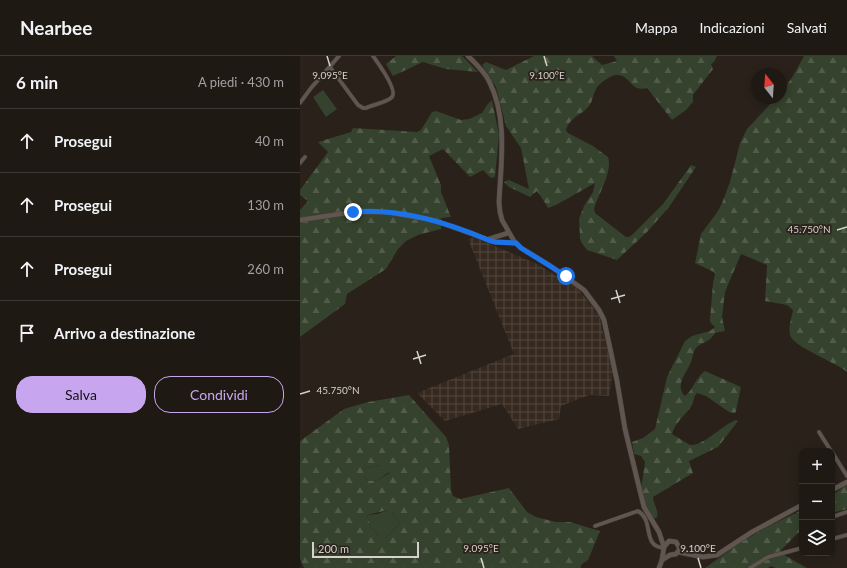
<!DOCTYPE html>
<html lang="it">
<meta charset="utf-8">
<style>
:root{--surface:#1f1914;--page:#27221d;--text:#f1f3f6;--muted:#a1a0a0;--line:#3c3834;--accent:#c7a6ef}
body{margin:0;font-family:Lato,sans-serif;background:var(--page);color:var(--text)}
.controls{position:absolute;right:12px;bottom:12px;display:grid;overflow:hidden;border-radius:8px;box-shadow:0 2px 10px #0003}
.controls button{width:36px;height:36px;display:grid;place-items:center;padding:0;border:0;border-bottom:1px solid var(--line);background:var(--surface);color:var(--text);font:20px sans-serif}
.compass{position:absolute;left:451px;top:12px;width:36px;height:36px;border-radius:50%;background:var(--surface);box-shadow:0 2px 10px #0003;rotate:343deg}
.scale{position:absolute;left:12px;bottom:10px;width:107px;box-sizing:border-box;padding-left:4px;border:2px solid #d7d1cc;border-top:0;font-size:11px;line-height:14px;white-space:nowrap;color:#d7d1cc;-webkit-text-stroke:3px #29211a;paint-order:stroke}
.stop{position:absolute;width:12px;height:12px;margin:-9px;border:3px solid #1a73e8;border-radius:50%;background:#fff}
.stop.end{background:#1a73e8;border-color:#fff;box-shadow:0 1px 4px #0008}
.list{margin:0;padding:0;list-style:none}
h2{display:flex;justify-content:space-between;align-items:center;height:52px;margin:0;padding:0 16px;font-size:17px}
h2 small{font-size:13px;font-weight:400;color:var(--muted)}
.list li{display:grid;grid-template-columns:26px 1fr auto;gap:12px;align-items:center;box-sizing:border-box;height:64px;padding:0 16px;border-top:1px solid var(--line)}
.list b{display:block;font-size:15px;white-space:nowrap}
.list em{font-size:13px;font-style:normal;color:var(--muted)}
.actions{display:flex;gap:8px;padding:12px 16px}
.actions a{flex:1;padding:9px 0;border:1px solid var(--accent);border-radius:16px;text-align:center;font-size:14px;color:var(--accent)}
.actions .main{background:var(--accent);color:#111}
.icon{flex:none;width:22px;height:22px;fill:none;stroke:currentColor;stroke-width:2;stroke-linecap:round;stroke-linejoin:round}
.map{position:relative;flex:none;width:547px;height:512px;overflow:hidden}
header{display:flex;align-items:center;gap:24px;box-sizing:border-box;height:56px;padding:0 20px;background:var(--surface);border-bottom:1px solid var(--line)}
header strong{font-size:19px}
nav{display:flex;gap:22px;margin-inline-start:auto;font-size:14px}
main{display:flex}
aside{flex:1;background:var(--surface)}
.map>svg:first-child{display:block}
.industrial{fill:url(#industrial-grid)}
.grass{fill:#35422d}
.forest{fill:url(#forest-firs);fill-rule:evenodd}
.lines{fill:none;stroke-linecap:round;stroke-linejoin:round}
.minor-casing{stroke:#443e39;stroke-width:4.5}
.tertiary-casing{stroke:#443e39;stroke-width:5.5}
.minor{stroke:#60564f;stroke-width:3.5}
.tertiary{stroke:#60564f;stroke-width:4.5}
.route{stroke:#1a73e8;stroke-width:5}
.ticks{fill:none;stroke:#d7d1cc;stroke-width:1.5}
.ticks-label{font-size:10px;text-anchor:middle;fill:#d7d1cc;stroke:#29211a;stroke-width:3.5;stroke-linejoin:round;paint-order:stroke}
</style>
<header>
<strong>Nearbee</strong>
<nav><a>Mappa</a><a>Indicazioni</a><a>Salvati</a></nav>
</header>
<main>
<aside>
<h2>6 min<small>A piedi · 430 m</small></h2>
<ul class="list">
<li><svg class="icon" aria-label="ahead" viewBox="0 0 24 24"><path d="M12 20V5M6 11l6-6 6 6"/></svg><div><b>Prosegui</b></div><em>40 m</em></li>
<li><svg class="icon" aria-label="ahead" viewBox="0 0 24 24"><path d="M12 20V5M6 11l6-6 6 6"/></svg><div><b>Prosegui</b></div><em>130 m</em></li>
<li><svg class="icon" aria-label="ahead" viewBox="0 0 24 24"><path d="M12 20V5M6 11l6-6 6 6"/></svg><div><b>Prosegui</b></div><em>260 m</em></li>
<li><svg class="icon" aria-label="arrive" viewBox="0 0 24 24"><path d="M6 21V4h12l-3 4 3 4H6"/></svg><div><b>Arrivo a destinazione</b></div></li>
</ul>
<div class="actions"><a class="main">Salva</a><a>Condividi</a></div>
</aside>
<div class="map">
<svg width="547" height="512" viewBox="0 0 547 512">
<defs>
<pattern id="industrial-grid" width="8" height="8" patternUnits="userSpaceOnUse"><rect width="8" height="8" fill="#36291f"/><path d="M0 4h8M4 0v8" fill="none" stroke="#52473e"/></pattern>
<pattern id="forest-firs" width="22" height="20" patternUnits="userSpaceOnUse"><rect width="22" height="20" fill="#35422d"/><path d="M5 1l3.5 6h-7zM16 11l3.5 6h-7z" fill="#525c4a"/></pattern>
</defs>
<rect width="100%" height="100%" fill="#29211a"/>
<path class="industrial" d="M174,181l63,27 41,25 21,26 14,57 -4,24 -20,-1 -28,11 -2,13 -41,10 -16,-25 -57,17 -28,-28 97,-39 -46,-115z"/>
<g class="grass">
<path d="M23,34l14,19 -11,8 -13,-20z"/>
<path d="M78,409l12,7 -13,8 -9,1 -4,-5v-6l3,-2z"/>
<path d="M88,454h5l1,6 6,7 -14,15h-7l-3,-6 -5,-4 -4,-13 10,-1z"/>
</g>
<g class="forest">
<path d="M96,0h66l16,16 -32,-3 -23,-7 -30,14 -7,-12z"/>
<path d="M234,0h58l10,9 15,-4 -3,-5h103l-3,6 -3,2 2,5 -20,26v7l-7,8 -14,10 -25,-32c-18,4 -14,-11 -29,-13 -6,-1 -19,8 -22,14 -3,5 -3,12 -7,17 -7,9 -19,11 -23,24l2,3 25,13 15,11c5,14 -10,38 -14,52l1,4 31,24h3l3,-2 31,-31 28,-39 5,2 -27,40 -21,24 -31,29 -30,-10 -6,-8 -1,-4 -1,-19 5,-13 9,-14 2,-9 -39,22 -8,3 -6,-10 -5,-7 -7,6 -21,-10 -5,-5 5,-2 20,9 -8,-41 -15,-22 -10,-39 -14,-22 4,-3 20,8z"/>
<path d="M504,0h43v316c-11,-10 -54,-25 -57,-37 -2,-8 2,-18 3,-25l-6,-5 -22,-4 2,-36 -26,-11 -16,38 -3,25 3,14 -10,2c-7,11 -12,8 -19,15 -3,4 -3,9 -5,14 -4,11 -17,23 -6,34 9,-7 10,-18 20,-25l36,16 -5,24 -1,2 -6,-1 -23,-16 -9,-3c-4,4 -3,8 -5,12 -6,10 -17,17 -20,29l18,11c14,1 32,-20 46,-25l2,1 -20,26 -29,14 4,12 -40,24c0,7 6,13 4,20l-7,4 -9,-32 4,-27 -4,-6 -7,-2 -2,-12 11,-4 12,-9 12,-52 18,-36 7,-5 18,-5 5,-4 -5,-5v-3l3,-36 2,-9 -1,-2 -19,-9 6,-29 17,-23 4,-8 8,-21 10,-39 7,-14 29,-31h5v-5l12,-17z"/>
<path d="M192,44l7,35 -4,42 -4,1 -8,-8 -13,7 -27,-28 -14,7 12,29v7l10,25 -10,1v11l-23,6 -12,6 -8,8 -12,20 -39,25 -2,10 -45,33v-127l8,-9 -8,-6v-5l28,-38 -10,-10 33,-10 2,-4 64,4 4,-2 11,-18 4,-1 25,9 8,-1 13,-6 5,-8z"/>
<path d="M109,339l37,42 3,8 2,45 2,6 7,3 49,-11 18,24 9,5 20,5h14l30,9 -12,29 -6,4 -2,4h-276l-4,-9v-118l44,-32 24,-7zM78,409l12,8 -13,7 -9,1 -4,-5v-6l3,-2zM88,454h5l1,6 6,7 -14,15h-7l-3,-6 -5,-4 -4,-13z"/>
<path d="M547,428v25l-15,4v-17z"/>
<path d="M502,454v19l-23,23 28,16h-31l-5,-2 -3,2h-63l36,-26 30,-17z"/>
</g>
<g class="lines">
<g class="minor-casing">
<g id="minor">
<path d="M30,11l28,38 5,3h3c6,-3 22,-6 26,-11 6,-7 -14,-34 -19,-41"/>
<path d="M0,47l11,-15 28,-32"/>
<path d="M0,107l5,-6"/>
<path d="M519,376l12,19"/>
<path d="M532,396l15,24"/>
<path d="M532,461l15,-5"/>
<path d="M295,470l43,-15c17,10 3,35 26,37"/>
<path d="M532,483l15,-4"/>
<path d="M450,512l18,-11 34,-9"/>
</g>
</g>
<g class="tertiary-casing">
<g id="tertiary">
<path d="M168,0c8,8 16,15 21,25 19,37 12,82 10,121l1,10 2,8 12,21 7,7 28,17 35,25 15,20 5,10 13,61 8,48 14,58 5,20 15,25 5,15"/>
<path d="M0,164l53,-8h33l47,8 62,22 20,1"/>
<path d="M189,183l19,-6"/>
<path d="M532,434l15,-8"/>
<path d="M378,496l25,5 14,-2 35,-23 50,-27"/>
<path d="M362,504l8,-5 6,-1 3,-4"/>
<path d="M359,512l3,-8 2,-13 5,-6 7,1 3,5 9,6"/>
</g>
</g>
<use href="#minor" class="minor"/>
<use href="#tertiary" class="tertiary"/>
</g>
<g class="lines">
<path class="route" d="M53,156c46,-4 93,10 135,28l7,2 21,1 5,5 45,28"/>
</g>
<path class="ticks" d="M27,0l3,10M244,0l3,10M537,174l10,-3M316,234l4,13M311,243l14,-4M117,295l4,13M113,303l13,-4M0,338l10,-3M181,502l3,10M398,502l3,10"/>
<g class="ticks-label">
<text x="30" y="23">9.095°E</text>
<text x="247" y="23">9.100°E</text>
<text x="509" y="177">45.750°N</text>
<text x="38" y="338">45.750°N</text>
<text x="181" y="496">9.095°E</text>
<text x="398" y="496">9.100°E</text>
</g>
</svg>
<div class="controls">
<button>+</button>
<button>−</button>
<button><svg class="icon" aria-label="layers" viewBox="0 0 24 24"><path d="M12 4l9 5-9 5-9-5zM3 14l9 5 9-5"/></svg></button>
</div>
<svg class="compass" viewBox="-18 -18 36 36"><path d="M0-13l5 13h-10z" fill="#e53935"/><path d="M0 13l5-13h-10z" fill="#a1a0a0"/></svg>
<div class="scale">200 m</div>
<div class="stop" style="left:266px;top:220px"></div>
<div class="stop end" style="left:53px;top:156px"></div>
</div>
</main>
